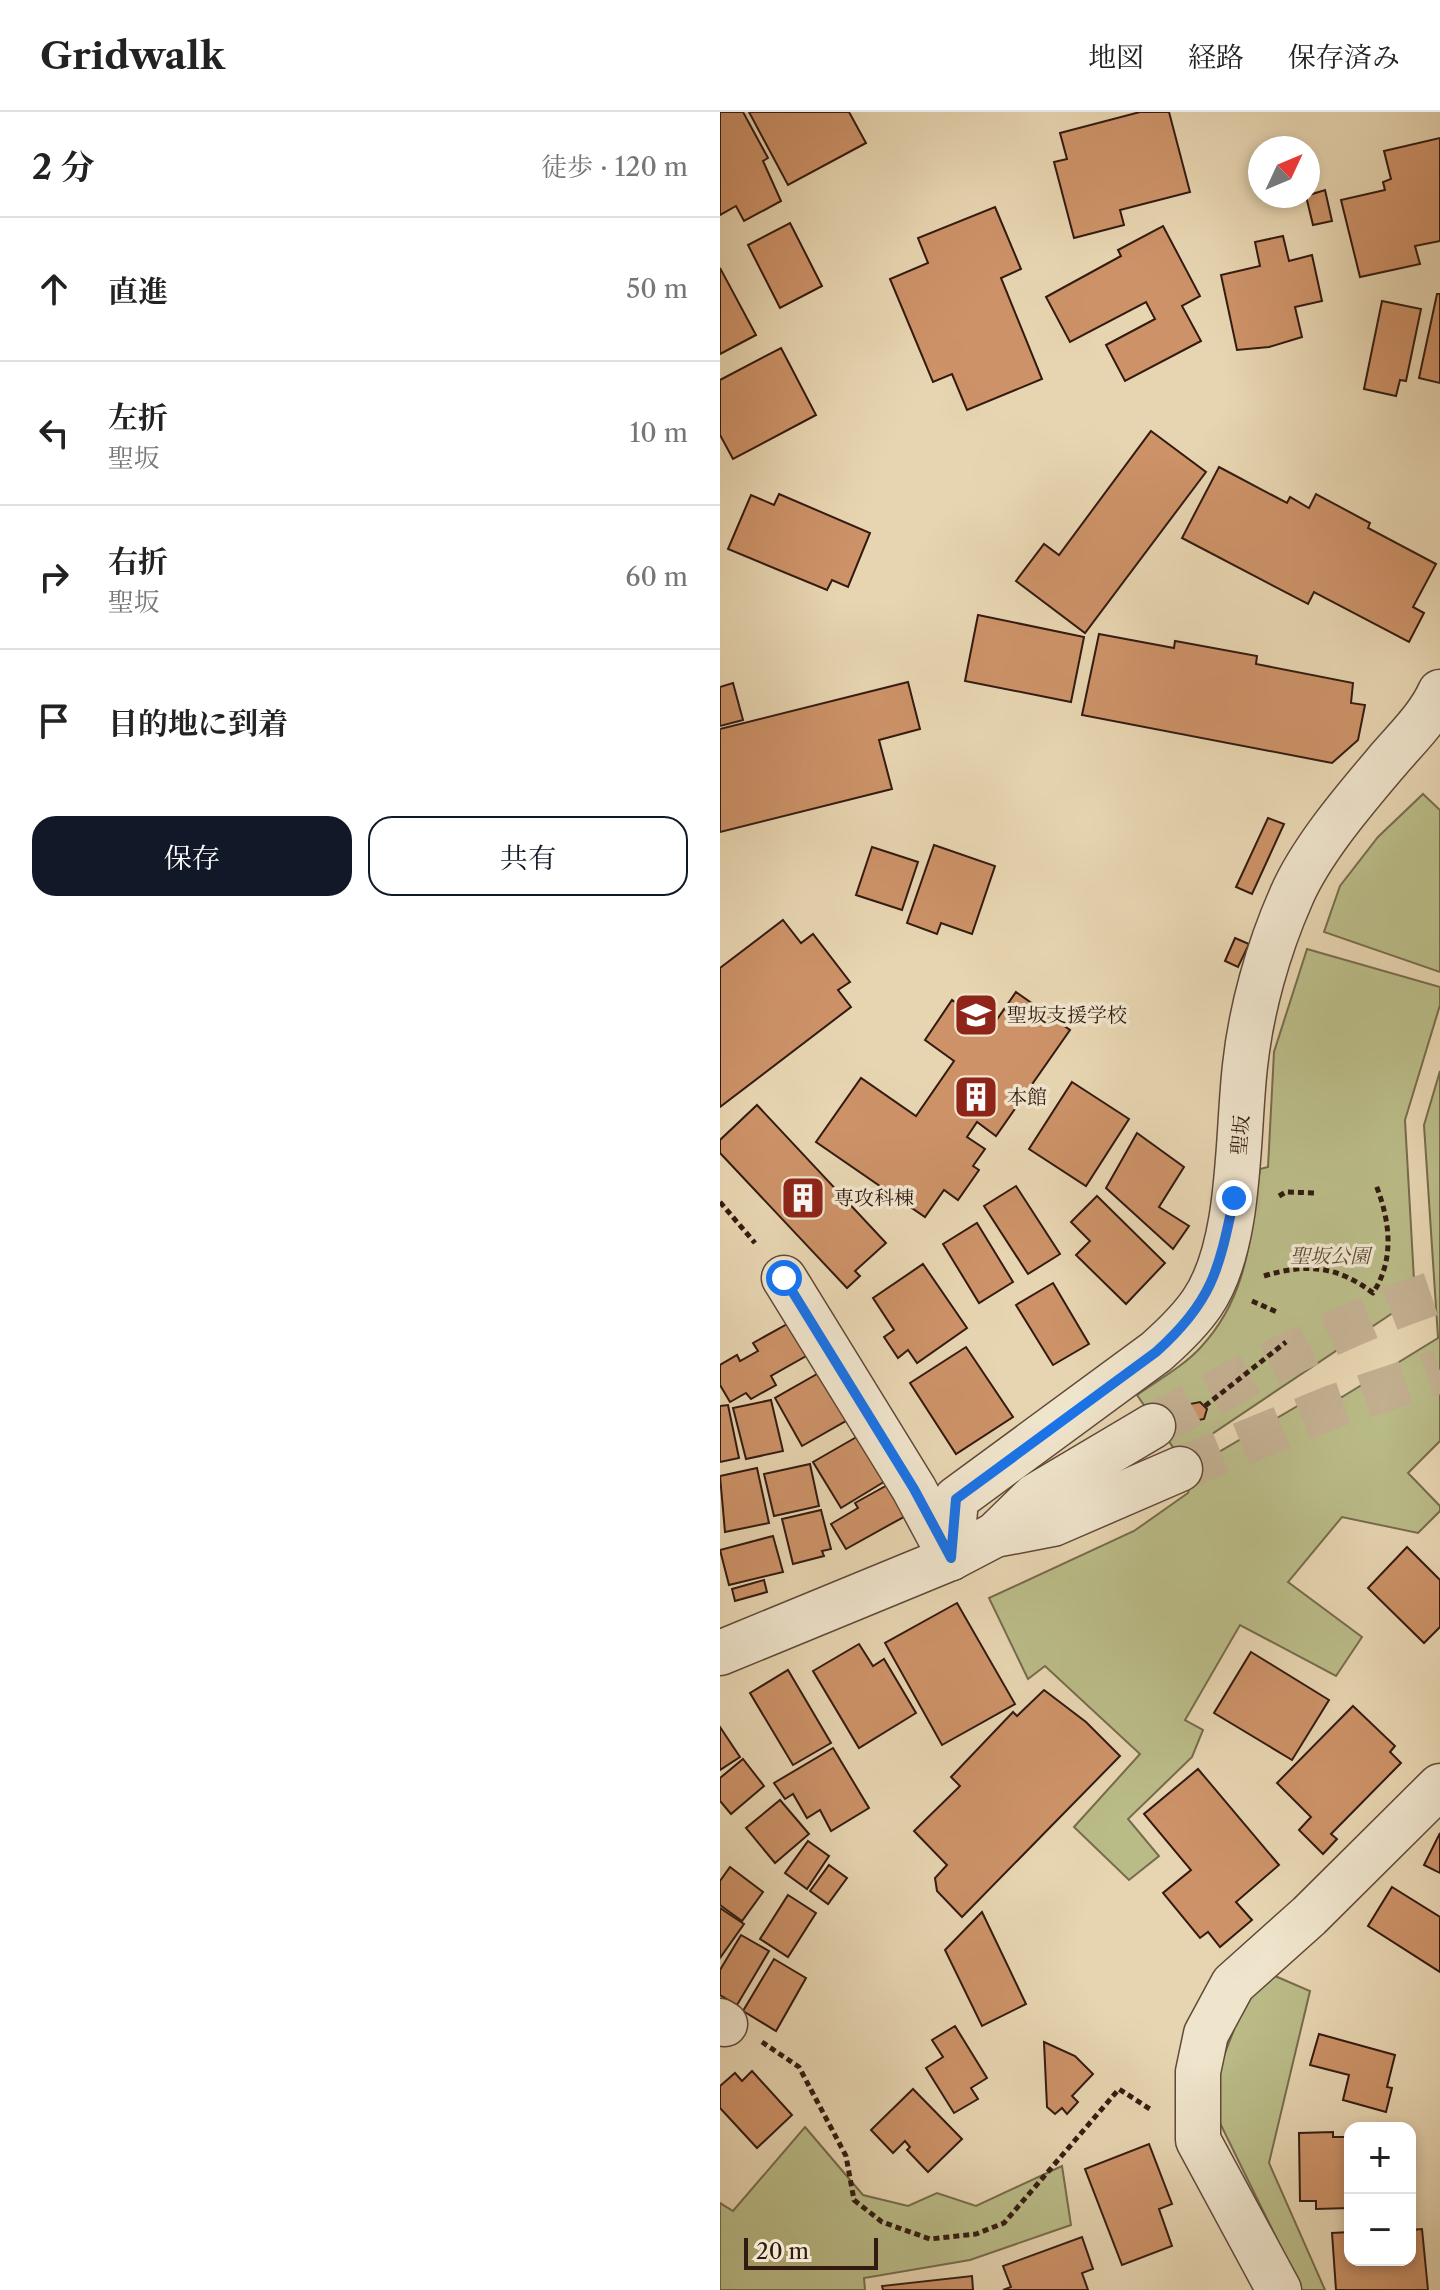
<!DOCTYPE html>
<html lang="ja">
<meta charset="utf-8">
<style>
:root{--surface:#fff;--page:#f6f6f6;--text:#222;--muted:#767676;--line:#e0e0e0;--accent:#111827}
body{margin:0;font-family:"Libre Caslon Text","Noto Serif JP",serif;background:var(--page);color:var(--text)}
.controls{position:absolute;right:24px;bottom:24px;display:grid;overflow:hidden;border-radius:16px;box-shadow:0 4px 12px #0003}
.controls button{width:72px;height:72px;display:grid;place-items:center;padding:0;border:0;border-bottom:2px solid var(--line);background:var(--surface);color:var(--text);font:40px sans-serif}
.compass{position:absolute;left:528px;top:24px;width:72px;height:72px;border-radius:50%;background:var(--surface);box-shadow:0 4px 12px #0003;rotate:46deg}
.scale{position:absolute;left:24px;bottom:20px;width:134px;box-sizing:border-box;padding-left:8px;border:4px solid #331a11;border-top:0;font-size:22px;line-height:28px;white-space:nowrap;color:#331a11;-webkit-text-stroke:6px #efe4cc;paint-order:stroke}
.stop{position:absolute;width:24px;height:24px;margin:-18px;border:6px solid #1a73e8;border-radius:50%;background:#fff}
.stop.end{background:#1a73e8;border-color:#fff;box-shadow:0 2px 8px #0008}
.list{margin:0;padding:0;list-style:none}
h2{display:flex;justify-content:space-between;align-items:center;height:104px;margin:0;padding:0 32px;font-size:34px}
h2 small{font-size:26px;font-weight:400;color:var(--muted)}
.list li{display:grid;grid-template-columns:52px 1fr auto;gap:24px;align-items:center;box-sizing:border-box;height:144px;padding:0 32px;border-top:2px solid var(--line)}
.list b{display:block;font-size:30px;white-space:nowrap}
.list p{margin:0;font-size:26px;white-space:nowrap;color:var(--muted)}
.list em{font-size:26px;font-style:normal;color:var(--muted)}
.actions{display:flex;gap:16px;padding:24px 32px}
.actions a{flex:1;padding:18px 0;border:2px solid var(--accent);border-radius:24px;text-align:center;font-size:28px;color:var(--accent)}
.actions .main{background:var(--accent);color:#fff}
.icon{flex:none;width:44px;height:44px;fill:none;stroke:currentColor;stroke-width:2;stroke-linecap:round;stroke-linejoin:round}
.map{position:relative;flex:none;width:720px;height:2178px;overflow:hidden}
header{display:flex;align-items:center;gap:48px;box-sizing:border-box;height:112px;padding:0 40px;background:var(--surface);border-bottom:2px solid var(--line)}
header strong{font-size:38px}
nav{display:flex;gap:44px;margin-inline-start:auto;font-size:28px}
main{display:flex}
aside{flex:1;background:var(--surface)}
.map>svg:first-child{display:block}
.green{fill:#babc88;stroke:#766b4c;stroke-width:2}
.building{fill:#cd9268;stroke:#331a11;stroke-width:2}
.lines{fill:none;stroke-linecap:round;stroke-linejoin:round}
.minor-tunnel{stroke:#c3b091;stroke-width:44;stroke-dasharray:44 22;stroke-linecap:butt}
.minor-casing{stroke:#604939;stroke-width:47}
.path{stroke:#331a11;stroke-width:5;stroke-dasharray:6 4;stroke-linecap:butt}
.minor{stroke:#efe4cc;stroke-width:44}
.route{stroke:#1a73e8;stroke-width:10}
.labels{text-anchor:middle;dominant-baseline:central;stroke-width:7;stroke-linejoin:round;paint-order:stroke}
.poi-label{font-size:20px;fill:#331a11;stroke:#efe4cc;text-anchor:start}
.street-label{font-size:20px;fill:#331a11;stroke:#efe4cc}
.park-label{font-size:20px;font-style:italic;fill:#5c4b35;stroke:#efe4cc}
</style>
<header>
<strong>Gridwalk</strong>
<nav><a>地図</a><a>経路</a><a>保存済み</a></nav>
</header>
<main>
<aside>
<h2>2 分<small>徒歩 · 120 m</small></h2>
<ul class="list">
<li><svg class="icon" aria-label="ahead" viewBox="0 0 24 24"><path d="M12 20V5M6 11l6-6 6 6"/></svg><div><b>直進</b></div><em>50 m</em></li>
<li><svg class="icon" aria-label="left" viewBox="0 0 24 24"><path d="M17 20v-9H6M10 6l-5 5 5 5"/></svg><div><b>左折</b><p>聖坂</p></div><em>10 m</em></li>
<li><svg class="icon" aria-label="right" viewBox="0 0 24 24"><path d="M7 20v-9h11M14 6l5 5-5 5"/></svg><div><b>右折</b><p>聖坂</p></div><em>60 m</em></li>
<li><svg class="icon" aria-label="arrive" viewBox="0 0 24 24"><path d="M6 21V4h12l-3 4 3 4H6"/></svg><div><b>目的地に到着</b></div></li>
</ul>
<div class="actions"><a class="main">保存</a><a>共有</a></div>
</aside>
<div class="map">
<svg width="720" height="2178" viewBox="0 0 720 2178">
<rect width="100%" height="100%" fill="#e7d5b1"/>
<filter id="stains"><feTurbulence type="fractalNoise" baseFrequency=".0025" numOctaves="4"/><feColorMatrix values="0 0 0 0 .2 0 0 0 0 .09 0 0 0 0 .02 0 0 0 .5 -.17"/></filter>
<radialGradient id="worn" r=".72"><stop offset=".6" stop-color="#630" stop-opacity="0"/><stop offset="1" stop-color="#630" stop-opacity=".3"/></radialGradient>
<g class="green">
<path d="M703,682l17,16v162l-116,-40 16,-46 38,-49z"/>
<path d="M587,837l133,38v18l-35,115 10,178 -236,158 -42,-61c21,-15 47,-29 64,-48 48,-52 49,-111 59,-178l8,-2 6,-115z"/>
<path d="M720,959v370l-32,32 32,33v5l-22,22 -76,-16 -54,65 74,55 -26,39 -96,-51 -55,95 18,10 -11,27 -64,62 31,37 -30,24 -55,-53 66,-73 -95,-88 -17,13 -39,-81 145,-67 54,-38 7,-27 123,-72 24,3 96,-59 -14,-213z"/>
<path d="M555,1864l35,15 -41,172 56,127h-23l-84,-171 2,-53 25,-65z"/>
<path d="M85,2015l58,68 45,11 29,-13 39,13 86,-40 9,59 -101,35 -106,18 1,12h-145v-87l13,8z"/>
</g>
<g class="building">
<path d="M0,0h23l25,46 -5,3 18,40 -37,20 -8,-15 -16,9z"/>
<path d="M29,0h100l17,31 -78,42z"/>
<path d="M420,0h29l21,80 -70,18 4,15 -50,13 -20,-76 13,-3 -7,-26z"/>
<path d="M720,26v103l-25,5 5,18 -60,13 -19,-77 44,-10 -2,-8 8,-3 -7,-28z"/>
<path d="M605,78l7,31 -19,4 -7,-29z"/>
<path d="M275,95l26,62 -20,9 41,101 -75,31 -15,-36 -19,8 -43,-103 38,-16 -10,-25z"/>
<path d="M70,111l32,63 -42,22 -32,-63z"/>
<path d="M443,114l37,70 -18,10 19,35 -76,40 -19,-36 49,-26 -9,-17 -76,40 -24,-45 75,-41 -3,-6z"/>
<path d="M563,124l6,25 23,-6 10,46 -27,6 7,30 -33,10 -32,3 -16,-75 39,-9 -5,-24z"/>
<path d="M0,156l36,67 -36,19z"/>
<path d="M717,182h3v89l-21,-5z"/>
<path d="M662,189l39,8 -15,72 -6,-1 -4,16 -32,-7z"/>
<path d="M61,236l35,67 -83,44 -13,-24v-55z"/>
<path d="M431,319l55,41 -121,161 -69,-52 28,-37 15,11z"/>
<path d="M499,355l68,36 3,-6 19,11 7,-14 54,29 -2,5 68,36 -23,43 11,6 -15,29 -95,-50 -6,12 -126,-66z"/>
<path d="M59,382l91,39 -22,54 -16,-7 -5,10 -99,-41 23,-54 23,10z"/>
<path d="M258,503l106,22 -13,65 -106,-21z"/>
<path d="M379,522l75,14 1,-7 82,15 -1,8 97,19 -2,20 14,2 -7,35 -26,23 -250,-48z"/>
<path d="M188,570l12,47 -41,11 13,49 -172,43v-103z"/>
<path d="M13,571l10,37 -23,6v-39z"/>
<path d="M548,706l16,6 -32,70 -16,-7z"/>
<path d="M214,733l61,21 -23,68 -31,-11 -4,11 -30,-11z"/>
<path d="M152,735l46,15 -16,48 -46,-15z"/>
<path d="M63,808l18,23 12,-9 37,48 -12,8 13,17 -131,100v-139z"/>
<path d="M515,826l14,6 -11,23 -13,-6z"/>
<path d="M296,880l54,38 -74,106 -19,-14 -10,15 18,12 -12,17 6,4 -21,30 -14,-10 -19,27 -109,-75 45,-64 55,38 38,-55 -29,-21 27,-40 39,28z"/>
<path d="M352,970l57,37 -43,67 -57,-37z"/>
<path d="M37,993l129,138 -31,28 5,5 -13,12 -127,-135v-13z"/>
<path d="M417,1021l47,34 -25,40 30,19 -16,23 -67,-61z"/>
<path d="M296,1074l44,68 -32,20 -44,-68z"/>
<path d="M377,1084l68,67 -39,41 -50,-49 14,-14 -19,-19z"/>
<path d="M257,1111l36,59 -34,21 -36,-59z"/>
<path d="M203,1152l44,64 -50,35 -9,-13 -10,8 -14,-21 10,-7 -21,-32z"/>
<path d="M333,1171l36,61 -36,21 -37,-60z"/>
<path d="M69,1211l19,32 -37,21 5,9 -25,14 -5,-6 -16,9 -10,-17v-20l17,-10 3,6 18,-10 -5,-8z"/>
<path d="M246,1235l47,70 -57,37 -46,-71z"/>
<path d="M104,1258l27,48 -49,28 -27,-48z"/>
<path d="M51,1288l12,51 -37,8 -13,-51z"/>
<path d="M480,1290l7,7 -3,10 -10,2 -7,-7 3,-10z"/>
<path d="M8,1293l11,53 -19,4v-56z"/>
<path d="M140,1323l27,45 -46,28 -28,-46z"/>
<path d="M90,1352l9,42 -45,10 -10,-42z"/>
<path d="M37,1356l12,55 -44,9 -5,-56z"/>
<path d="M171,1371l18,31 -63,35 -15,-25 27,-16 -3,-5z"/>
<path d="M101,1398l10,39 -9,2 2,5 -31,8 -11,-45z"/>
<path d="M53,1424l10,36 -54,13 -9,-35z"/>
<path d="M687,1435l33,33v47l-16,16 -56,-55z"/>
<path d="M44,1468l3,12 -32,9 -3,-12z"/>
<path d="M237,1491l58,101 -73,41 -57,-102z"/>
<path d="M139,1532l14,22 11,-7 32,54 -57,35 -46,-77z"/>
<path d="M531,1540l78,48 -37,60 -78,-47z"/>
<path d="M68,1558l43,73 -38,22 -43,-72z"/>
<path d="M324,1578l42,32 34,34 -158,161 -25,-26 -2,-13 12,-13 -33,-34 46,-45 -9,-9 62,-65 4,4z"/>
<path d="M633,1594l42,40 -5,6 11,11 -70,71 6,5 -14,15 -24,-24 12,-13 -34,-34z"/>
<path d="M0,1615l20,30 -20,13z"/>
<path d="M113,1636l36,60 -38,23 -11,-21 -13,8 -14,-24 -8,5 -11,-16z"/>
<path d="M23,1647l21,27 -33,28 -11,-13v-23z"/>
<path d="M478,1657l81,96 -43,37 16,18 -32,27 -12,-15 -8,6 -37,-45 28,-23 -47,-56z"/>
<path d="M60,1688l29,34 -34,29 -29,-35z"/>
<path d="M720,1721v40l-16,-8z"/>
<path d="M88,1729l21,15 -22,33 -22,-16z"/>
<path d="M109,1753l18,13 -19,26 -18,-13z"/>
<path d="M10,1755l33,25 -21,29 -22,-16v-24z"/>
<path d="M672,1775l48,30v55l-72,-46z"/>
<path d="M68,1783l28,18 -28,44 -28,-18z"/>
<path d="M0,1796l24,16 -24,34z"/>
<path d="M262,1800l44,92 -44,22 -37,-76z"/>
<path d="M21,1823l28,16 -32,54 -17,-10v-25z"/>
<path d="M54,1847l32,19 -30,53 -33,-20z"/>
<path d="M235,1914l32,52 -16,10 7,11 -24,14 -28,-45 17,-11 -11,-17z"/>
<path d="M599,1922l76,21 -8,32 5,1 -6,24 -43,-12 6,-25 -39,-10z"/>
<path d="M324,1930l31,14 18,18 -21,22 6,6 -11,12 -5,-6 -7,6 -8,-7z"/>
<path d="M32,1959l40,44 -35,33 -37,-40v-22l15,-13 7,8z"/>
<path d="M193,1977l49,50 -34,33 -21,-22 3,-3 -5,-6 -12,12 -22,-23z"/>
<path d="M613,2020v5h17v71l-34,1v-8h-16l-1,-68z"/>
<path d="M429,2032l23,60 -13,5 13,37 -50,19 -37,-96z"/>
<path d="M702,2117l6,61h-92l-4,-57 18,-1v28h60v-30z"/>
<path d="M362,2125l11,32 -11,4 6,17h-85l8,-3 -8,-21z"/>
<path d="M252,2164l1,14h-90l-1,-4z"/>
</g>
<g class="lines">
<g class="minor-tunnel">
<path d="M433,1314c94,-51 186,-102 287,-135"/>
<path d="M460,1357l155,-63 105,-35"/>
</g>
<g class="minor-casing">
<g id="minor">
<path d="M64,1166l130,211 37,69"/>
<path d="M275,1423l40,-39 118,-70"/>
<path d="M231,1446l5,-59 200,-147c17,-15 33,-30 46,-49 40,-58 35,-168 43,-237 6,-56 23,-117 46,-169 20,-47 65,-99 98,-138 18,-21 40,-42 51,-67"/>
<path d="M0,1541l231,-95 44,-23 58,-11 127,-55"/>
<path d="M0,1909l5,3"/>
<path d="M559,2178l-81,-150v-68l8,-38 27,-50 76,-68 131,-130"/>
</g>
</g>
<g class="path">
<path d="M559,1084l7,-4 29,1"/>
<path d="M0,1090l35,41"/>
<path d="M544,1164c42,-13 74,-10 109,17 22,-34 17,-72 3,-108"/>
<path d="M532,1189l25,11"/>
<path d="M485,1294l81,-64"/>
<path d="M42,1930l37,25 47,89 8,44 28,22 48,17 46,-5 28,-11 115,-134 34,22"/>
</g>
<use href="#minor" class="minor"/>
</g>
<g class="lines">
<path class="route" d="M64,1166l130,211 37,69 5,-59 200,-147c57,-51 63,-83 78,-154"/>
</g>
<defs>
<g id="school-square" transform="scale(2.3)"><rect x="-9" y="-9" width="18" height="18" rx="4" fill="#8f2418" stroke="#efe4cc"/><path d="M0-5L7-2L0 1L-7-2ZM-4 1L0 2.5L4 1V4Q0 6-4 4Z" fill="#fff"/></g>
<g id="building-square" transform="scale(2.3)"><rect x="-9" y="-9" width="18" height="18" rx="4" fill="#8f2418" stroke="#efe4cc"/><path d="M-4-6H4V6H1V3H-1V6H-4ZM-2.5-4.3h1.7v1.8h-1.7ZM.8-4.3h1.7v1.8H.8ZM-2.5-1h1.7V.8h-1.7ZM.8-1h1.7V.8H.8Z" fill="#fff"/></g>
</defs>
<g fill-rule="evenodd">
<use href="#school-square" x="256" y="903"/>
<use href="#building-square" x="256" y="985"/>
<use href="#building-square" x="83" y="1086"/>
</g>
<g class="labels">
<g class="poi-label">
<text x="287" y="903">聖坂支援学校</text>
<text x="287" y="985">本館</text>
<text x="114" y="1086">専攻科棟</text>
</g>
<g class="street-label">
<text transform="translate(520 1023) rotate(-85)">聖坂</text>
</g>
<g class="park-label">
<text x="610" y="1144">聖坂公園</text>
</g>
</g>
<rect width="100%" height="100%" filter="url(#stains)"/>
<rect width="100%" height="100%" fill="url(#worn)"/>
</svg>
<div class="controls">
<button>+</button>
<button>−</button>
</div>
<svg class="compass" viewBox="-18 -18 36 36"><path d="M0-13l5 13h-10z" fill="#e53935"/><path d="M0 13l5-13h-10z" fill="#767676"/></svg>
<div class="scale">20 m</div>
<div class="stop" style="left:64px;top:1166px"></div>
<div class="stop end" style="left:514px;top:1086px"></div>
</div>
</main>
